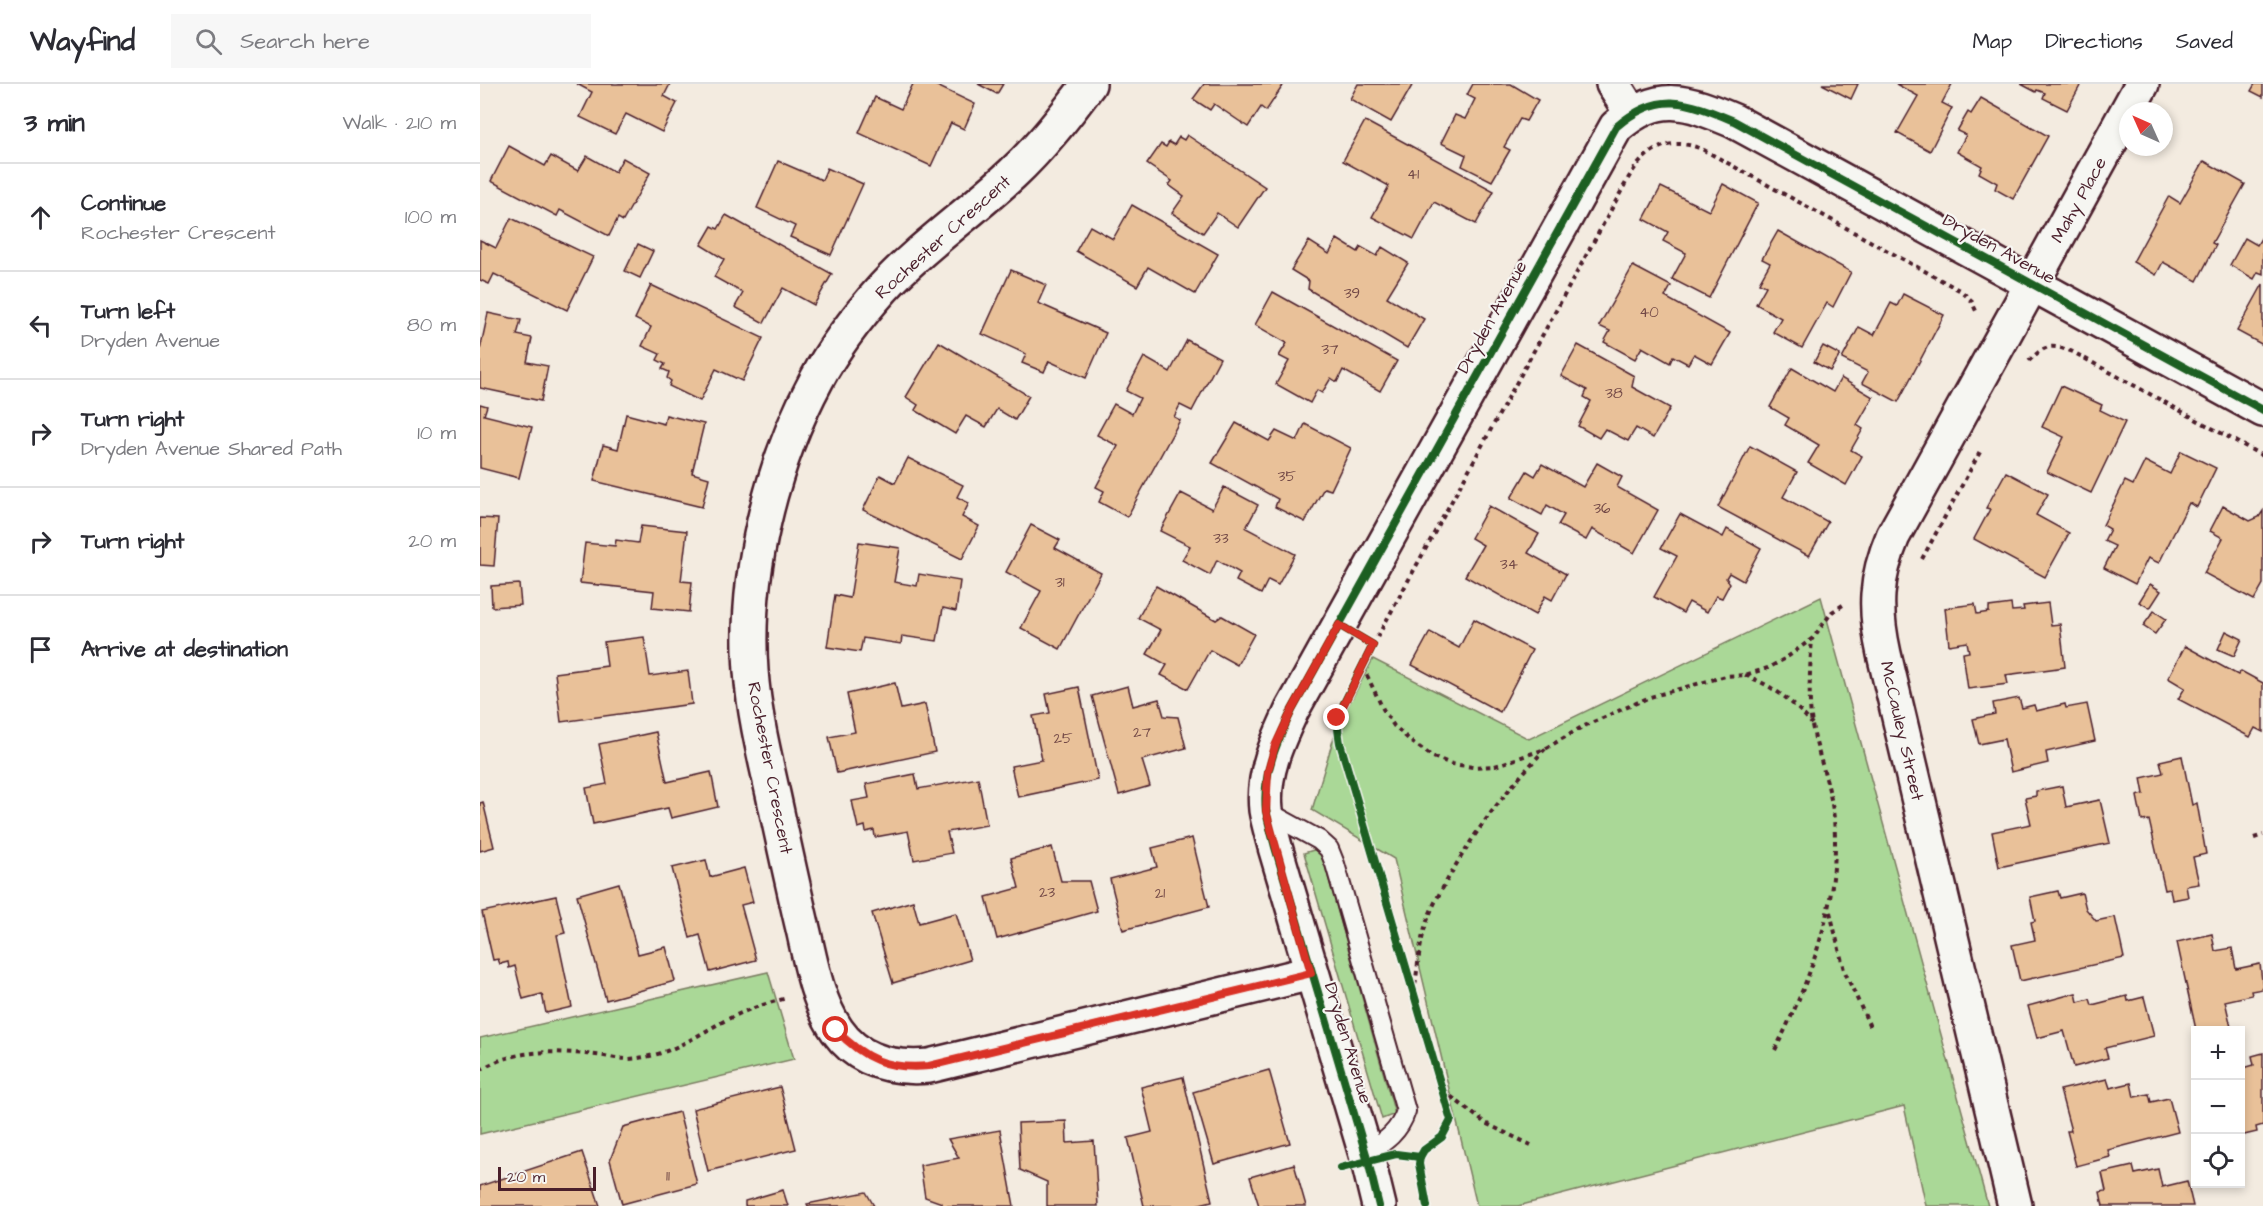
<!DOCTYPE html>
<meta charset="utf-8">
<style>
:root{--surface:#fff;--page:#f7f7f7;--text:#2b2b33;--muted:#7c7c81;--line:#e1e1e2}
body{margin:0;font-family:"Architects Daughter",sans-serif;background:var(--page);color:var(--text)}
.controls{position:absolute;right:18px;bottom:18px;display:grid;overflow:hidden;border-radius:0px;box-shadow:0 3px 9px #0003}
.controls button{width:54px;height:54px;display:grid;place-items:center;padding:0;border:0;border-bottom:2px solid var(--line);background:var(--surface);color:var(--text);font:30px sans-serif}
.compass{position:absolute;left:1639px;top:18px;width:54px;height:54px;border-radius:50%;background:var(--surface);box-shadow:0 3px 9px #0003;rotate:315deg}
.scale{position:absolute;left:18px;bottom:15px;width:98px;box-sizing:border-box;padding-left:6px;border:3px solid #4a1f2b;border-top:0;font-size:16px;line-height:21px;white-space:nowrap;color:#4a1f2b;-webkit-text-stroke:4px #f6f6f2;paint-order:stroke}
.stop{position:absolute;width:18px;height:18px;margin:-14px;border:4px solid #d93025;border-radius:50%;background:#fff}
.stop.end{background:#d93025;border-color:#fff;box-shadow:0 2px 6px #0008}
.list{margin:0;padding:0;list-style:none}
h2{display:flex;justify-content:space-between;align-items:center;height:78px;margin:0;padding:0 24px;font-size:26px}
h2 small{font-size:20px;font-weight:400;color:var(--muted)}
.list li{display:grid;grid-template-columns:39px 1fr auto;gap:18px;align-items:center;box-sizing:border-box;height:108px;padding:0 24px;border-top:2px solid var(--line)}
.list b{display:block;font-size:22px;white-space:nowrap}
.list p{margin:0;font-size:20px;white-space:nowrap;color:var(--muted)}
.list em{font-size:20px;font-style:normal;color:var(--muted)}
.icon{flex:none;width:33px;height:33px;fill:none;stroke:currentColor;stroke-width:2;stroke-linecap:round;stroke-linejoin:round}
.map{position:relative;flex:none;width:1783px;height:1122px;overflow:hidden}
header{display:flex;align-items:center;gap:36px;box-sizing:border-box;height:84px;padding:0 30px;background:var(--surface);border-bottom:2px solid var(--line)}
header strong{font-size:28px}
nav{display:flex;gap:33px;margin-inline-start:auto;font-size:21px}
.search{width:420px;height:54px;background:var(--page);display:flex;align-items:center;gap:15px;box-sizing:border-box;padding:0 21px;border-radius:0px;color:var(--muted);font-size:22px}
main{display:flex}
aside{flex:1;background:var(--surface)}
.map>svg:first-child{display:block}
.green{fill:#aad897;stroke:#7a7c61;stroke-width:1.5}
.building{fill:#e9c199;stroke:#4a1f2b;stroke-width:1.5}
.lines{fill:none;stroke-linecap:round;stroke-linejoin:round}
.service-casing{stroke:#4a1f2b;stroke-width:22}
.minor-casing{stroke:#4a1f2b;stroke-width:38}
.tertiary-casing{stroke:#4a1f2b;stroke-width:38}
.path{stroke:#4a1f2b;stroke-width:4;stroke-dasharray:4.5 4.5;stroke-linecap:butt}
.service{stroke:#f6f6f2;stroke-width:18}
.minor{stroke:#f6f6f2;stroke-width:33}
.tertiary{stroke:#f6f6f2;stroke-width:33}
.cycleway-casing{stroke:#f6f6f2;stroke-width:11}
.cycleway{stroke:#1b5e20;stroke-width:8}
.route{stroke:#d93025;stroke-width:8}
.labels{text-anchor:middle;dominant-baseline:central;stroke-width:4.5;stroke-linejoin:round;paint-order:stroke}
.number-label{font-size:15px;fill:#724846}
.street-label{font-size:18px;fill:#4a1f2b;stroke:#f6f6f2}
</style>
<header>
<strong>Wayfind</strong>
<div class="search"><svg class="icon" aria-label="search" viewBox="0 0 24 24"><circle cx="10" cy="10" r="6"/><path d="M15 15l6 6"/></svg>Search here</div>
<nav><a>Map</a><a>Directions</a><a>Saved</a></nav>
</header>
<main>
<aside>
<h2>3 min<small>Walk · 210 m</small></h2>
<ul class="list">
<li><svg class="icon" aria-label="ahead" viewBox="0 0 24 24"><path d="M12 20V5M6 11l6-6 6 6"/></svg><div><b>Continue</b><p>Rochester Crescent</p></div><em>100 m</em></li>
<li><svg class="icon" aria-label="left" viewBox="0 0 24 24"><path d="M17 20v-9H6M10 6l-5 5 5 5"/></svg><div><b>Turn left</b><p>Dryden Avenue</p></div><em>80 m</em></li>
<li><svg class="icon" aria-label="right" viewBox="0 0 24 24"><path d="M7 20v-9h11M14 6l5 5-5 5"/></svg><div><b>Turn right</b><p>Dryden Avenue Shared Path</p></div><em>10 m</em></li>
<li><svg class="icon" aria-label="right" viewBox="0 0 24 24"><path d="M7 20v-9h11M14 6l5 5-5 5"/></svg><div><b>Turn right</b></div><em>20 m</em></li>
<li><svg class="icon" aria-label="arrive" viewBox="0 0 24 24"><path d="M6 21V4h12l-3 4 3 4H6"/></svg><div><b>Arrive at destination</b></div></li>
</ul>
</aside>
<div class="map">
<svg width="1783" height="1122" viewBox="0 0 1783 1122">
<rect width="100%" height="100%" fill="#f3ebe0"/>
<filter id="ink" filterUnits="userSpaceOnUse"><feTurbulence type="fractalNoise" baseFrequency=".0167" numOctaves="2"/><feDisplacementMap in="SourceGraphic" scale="12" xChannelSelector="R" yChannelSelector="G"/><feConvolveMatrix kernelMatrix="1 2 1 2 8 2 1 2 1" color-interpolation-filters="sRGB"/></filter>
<g filter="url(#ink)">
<g class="green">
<path d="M1341,513l167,609h-62l-22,-100 -386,100h-41l-83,-347 -82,-49 25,-83 36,-68 156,80z"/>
<path d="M840,764l75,266 -13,5 -78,-266z"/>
<path d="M288,888l26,87 -314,75v-96z"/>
</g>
<g class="building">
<path d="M97,0h93l-6,12 13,7 -15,29 -36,-18 -11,20 -35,-17 12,-25z"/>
<path d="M433,0h20l42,20 -11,25 -13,-6 -20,43 -72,-33 16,-36 26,12z"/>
<path d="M498,0h25l-6,10z"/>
<path d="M724,0h80l-18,27 -5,-4 -13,20 -34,-23 -4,6 -17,-11z"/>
<path d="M878,0h55l-22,38 -41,-23z"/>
<path d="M993,0h38l27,16 -12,21 -6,-2 -16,28 6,3 -18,31 -30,-15 4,-11 -25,-12 14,-28 10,4 10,-20 -8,-4z"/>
<path d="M1342,0h36l-7,15z"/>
<path d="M1416,0h56l-10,19 10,5 -22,43 -33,-18 21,-37z"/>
<path d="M1541,0h60l-14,26 -24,-12 2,-5 -8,-3 -1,2z"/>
<path d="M1775,0h8v13l-12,-6z"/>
<path d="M1501,14l67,38 -35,63 -18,-10 2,-6 -18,-10 3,-7 -25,-14 9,-17 -9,-4 11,-19 3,2z"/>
<path d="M885,37l129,70 -18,33 -42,-22 -20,37 -42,-22 17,-31 -46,-25z"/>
<path d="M707,51l78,52 -27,40 -21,-14 -14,20 -31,-20 12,-17 -15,-11 3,-4 -25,-17 14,-20 5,3 3,-5 5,3 5,-8 5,3z"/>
<path d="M29,62l36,20 6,-10 27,15 9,-15 28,16 8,-14 27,15 -27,48 -5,-3 -9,18 -49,-26 -3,6 -66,-35z"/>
<path d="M298,77l44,19 5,-12 36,16 -32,71 -41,-18 5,-11 -38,-18z"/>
<path d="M1724,77l41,23 -33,59 4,2 -19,36 -34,-19 -7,13 -23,-13 36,-66 11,7z"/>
<path d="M1243,100l35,19 -49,95 -37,-19 14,-26 -23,-12 5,-9 -24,-13 17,-32 48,24z"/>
<path d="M652,121l86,49 -23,40 -47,-27 -11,19 -61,-35 14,-25 23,13z"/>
<path d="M246,131l106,59 -18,31 -31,-17 -19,35 -29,-16 8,-14 -29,-16 10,-18 -23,-14 11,-19 6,3z"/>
<path d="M31,134l82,39 -26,53 -73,-36 -5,10 -9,-4v-40l16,8z"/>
<path d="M1298,147l73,41 -18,35 -6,-4 -25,45 -29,-16 8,-14 -25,-14 10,-18 -7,-3 11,-20 -8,-4z"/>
<path d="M1783,151v39l-5,-2 -4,7 -24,-14 15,-27 12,7z"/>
<path d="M857,155l21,13 3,-5 16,9 5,-9 26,16 -21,34 37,22 -17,29 -99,-59 1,-8 -18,-11 18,-29 20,13z"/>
<path d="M158,160l15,7 -13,27 -15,-7z"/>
<path d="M1153,182l38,20 -6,11 65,36 -18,31 -18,-10 -6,10 -15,-8 -3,7 -28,-16 -7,12 -31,-17 6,-11 -11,-5z"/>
<path d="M531,186l35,15 -8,18 68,30 -20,45 -37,-17 -5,11 -22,-9 4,-9 -44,-20z"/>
<path d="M1783,200v61l-26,-14z"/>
<path d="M171,201l112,53 -21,43 -26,-12 -16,32 -31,-15 2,-5 -4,-3 2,-6 -7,-3 3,-5 -8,-4 3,-6 -18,-8 9,-19 -16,-8z"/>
<path d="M793,208l124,69 -17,30 -37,-21 -6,12 -6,-4 -9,15 -5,-3 -7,13 -34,-19 13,-23 -10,-5 8,-13 -32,-18z"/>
<path d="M1423,210l41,21 -46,87 -36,-19 6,-11 -26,-13 17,-32 15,8 17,-32 6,3z"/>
<path d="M8,229l33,7 -4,15 15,3 -5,24 21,4 -7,35 -61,-13v-38z"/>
<path d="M707,256l33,18 -28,53 -12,-6 -6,12 6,3 -53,97 -28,-15 5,-11 -8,-4 22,-41 -21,-11 17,-31 18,10 8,-16 -14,-7 18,-34 26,15z"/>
<path d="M459,258l90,54 -14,24 -18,-11 -11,18 -20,-11 -11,18 -40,-24 3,-5 -12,-8z"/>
<path d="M1098,261l56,31 -2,11 38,21 -17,30 -17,-10 -8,13 -23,-12 -6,9 -21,-12 13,-25 -7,-4 3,-7 -26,-14z"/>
<path d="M1343,262l17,9 -10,16 -16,-9z"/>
<path d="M1312,284l41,24 8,-14 32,19 -16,28 6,4 -12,21 11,6 -16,29 -38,-22 11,-18 -34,-20 4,-7 -19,-11z"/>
<path d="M1581,302l41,19 -2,5 25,12 -34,71 -44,-21 17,-35 -22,-10z"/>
<path d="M0,320l7,2 -3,9 48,12 -13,51 -39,-10z"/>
<path d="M146,330l38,10 2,-9 38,9 -12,49 17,5 -7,29 -108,-26 9,-36 15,4z"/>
<path d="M756,339l33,18 7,-10 21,10 8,-17 46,24 -20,42 -7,-2 -19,34 -30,-15 3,-8 -66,-36z"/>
<path d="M1270,362l47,26 -14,25 45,25 -19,34 -91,-49z"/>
<path d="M1701,367l35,17 -19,39 -8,-4 -30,60 -11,-5 -13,26 -31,-16 11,-22 -11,-5 6,-12 -7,-4 22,-44 8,4 12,-24 25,13z"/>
<path d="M428,374l55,27 -6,12 12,6 -7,14 17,9 -17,33 -99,-49 17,-35 15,8z"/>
<path d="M1117,379l25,14 -5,10 41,23 -24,43 -42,-24 -6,11 -28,-15 6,-10 -17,-10 -5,10 -31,-17 16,-27 8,5 7,-12 41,23z"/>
<path d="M1526,388l42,22 -12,21 33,18 -24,44 -71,-38 16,-30 -4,-1z"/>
<path d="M744,403l34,18 -12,23 49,26 -17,31 -10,-5 -7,14 -25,-13 4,-8 -23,-13 -7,15 -28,-15 8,-14 -30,-15 21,-38 31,16z"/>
<path d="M1009,422l50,28 -11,19 38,21 -14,26 -7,-4 -10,19 -70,-39 18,-31 -12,-7z"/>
<path d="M1743,422l27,15 9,-4 4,-6v73l-9,16 -50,-27 19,-35 -13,-7z"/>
<path d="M1200,430l43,23 4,-8 34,19 -18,33 -14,-8 -3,5 4,5 -8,15 -6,-2 -9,16 -18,-10 -6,11 -29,-16 23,-41 -16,-8z"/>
<path d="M0,434l18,1 -4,47 -14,-1z"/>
<path d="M551,441l29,15 -5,8 46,25 -41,76 -39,-21 20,-37 -35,-19z"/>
<path d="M161,442l46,5 -6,50 11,1 -3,30 -37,-4 2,-17 -74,-8 5,-40 30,3 1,-6 22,3z"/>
<path d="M379,458l41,6 -6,34 23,4 2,-12 41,7 -4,30 -13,-3 -6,33 -35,-5 -1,8 -38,-6 -3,14 -33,-5 8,-52 15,3z"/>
<path d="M39,500l2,21 -29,2 -1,-21z"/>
<path d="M1670,500l11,7 -11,17 -11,-6z"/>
<path d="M676,502l60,34 6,-4 32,18 -17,31 -27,-15 -22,39 -27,-14 6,-10 -20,-11 14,-24 -23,-12z"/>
<path d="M1568,519l3,22 9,-1 5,43 -59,8 2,9 -40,5 -5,-36 6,-1 -2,-10 -18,3 -4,-37 30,-4 2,10 12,-2v-5l22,-3 1,7 12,-1 -1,-4z"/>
<path d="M1674,527l12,8 -11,15 -12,-8z"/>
<path d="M994,535l58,31 -32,62 -88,-47 18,-33 29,16z"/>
<path d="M1746,547l16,8 -8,17 -16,-7z"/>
<path d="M164,553l6,39 38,-5 4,33 -131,18 -6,-49 52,-7 -3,-24z"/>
<path d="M1705,562l53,29 3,-4 22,12v49l-8,-4 -5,9 -72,-38 7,-11 -17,-10z"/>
<path d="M415,599l6,26 24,-5 10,48 -98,21 -8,-36 26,-5 -8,-38z"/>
<path d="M648,602l5,20 26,-7 5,17 14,1 8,31 -44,12 8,26 -31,9 -27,-99z"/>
<path d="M599,603l19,93 -80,17 -7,-31 31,-6 -9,-44 17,-3 -4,-19z"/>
<path d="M1539,614l3,10 12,-3 2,6 29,-7 1,4 21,-4 8,37 -49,11 2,11 -37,9 -7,-33 -25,5 -6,-25 22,-5 -2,-11z"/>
<path d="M176,648l11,50 44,-10 7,35 -47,11 -3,-10 -75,16 -7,-36 21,-4 -8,-40z"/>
<path d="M1702,672l10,49 5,-2 9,51 -13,3 6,27 -13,2 2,11 -16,3 -2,-11 -5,1 -16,-70 -7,1 -5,-25 7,-2 -3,-16 22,-5 -3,-12z"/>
<path d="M435,690l3,15 60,-11 9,47 -40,7 5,21 -38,7 -6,-29 -33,6 -1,-7 -8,2 -1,-6 -7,2 -6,-27 17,-3 -3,-14z"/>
<path d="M1582,702l4,21 34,-7 10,43 -111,24 -7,-35 39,-8 -6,-26 11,-2v-5z"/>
<path d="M3,718l11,45 -14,4v-48z"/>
<path d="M712,754l17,69 -86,23 -13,-51 47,-12 -5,-19z"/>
<path d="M572,763l9,34h28l8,30 -100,28 -11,-42 33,-9 -8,-30z"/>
<path d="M226,776l4,17 34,-9 9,34 -12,3 15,55 -46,12 -10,-37 -10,3 -18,-70z"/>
<path d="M139,799l19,71 28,-7 9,34 -69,19 -29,-105z"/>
<path d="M1578,807l2,7 22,-5 4,16 10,12 19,-4 9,41 -104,23 -8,-36 23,-5 -4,-18 4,-1 -5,-24z"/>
<path d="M76,812l9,37 -8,2 15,72 -26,6 -4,-19 -19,5 -8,-33 -6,2 -1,-6 -8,2 -2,-5 -5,1 -11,-48z"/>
<path d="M433,817l6,22 37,-10 14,47 -77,23 -21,-70z"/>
<path d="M1732,850l3,17 17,-3 4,21 24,-5 3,25 -12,2 1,4 -27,6 6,26 -16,3h-19l-19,-88z"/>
<path d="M1596,909l2,9 12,-3 2,6 35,-9 1,5 16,-4 10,39 -49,12 3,10 -34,9 -10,-36 -27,7 -9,-32z"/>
<path d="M1783,969v72l-7,2 1,5 -17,4v-67l14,-4 -2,-9z"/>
<path d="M789,986l21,73 -76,21 -21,-72z"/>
<path d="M703,993l29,124 -20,5h-48l-16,-68 24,-6 -11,-45z"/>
<path d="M1627,995l3,9 21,-5 3,14 15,-3 2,8 18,-4 9,34 -70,18 2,7 -34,9 -9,-35h4l-11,-41z"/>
<path d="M300,1003l16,62 -88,22 -15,-62z"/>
<path d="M199,1028l18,72 -75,20 -12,-44 13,-33z"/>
<path d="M586,1037l1,22 27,-2 4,65h-51v-24l-27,-12 -2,-47z"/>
<path d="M520,1046l14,76h-72v-3l-17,-6 -5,-32 39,-7 -11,-19z"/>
<path d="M102,1068l18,54h-120v-20z"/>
<path d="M814,1080l12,42h-47l-9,-29z"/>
<path d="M1653,1082l2,8 23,-5 4,18 25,-6 6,25h-90l-3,-14 6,-1 -4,-18z"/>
<path d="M303,1106l5,16h-43v-5z"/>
<path d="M386,1108l8,14h-66l-1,-2z"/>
</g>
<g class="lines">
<g class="service-casing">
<path id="service" d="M786,727l53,29 10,9 6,15 71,247c-7,22 -22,31 -40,43"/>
</g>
<g class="minor-casing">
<g id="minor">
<path d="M609,0c-24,32 -48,63 -77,90 -42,39 -90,72 -129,114 -25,28 -49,59 -66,91 -46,85 -73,196 -66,292 3,42 13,83 22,123 10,46 20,93 31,139 16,75 31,141 125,133l382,-93"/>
<path d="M1535,1122l-131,-552c-10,-45 -9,-75 9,-118l249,-452"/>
</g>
</g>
<g class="tertiary-casing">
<g id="tertiary">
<path d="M1133,0l19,30"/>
<path d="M899,1122l-11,-45 -93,-314c-3,-12 -7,-25 -9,-37 -4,-36 11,-68 26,-100l324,-583c43,-37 70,-26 118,-6l529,289"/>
</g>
</g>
<g class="path">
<path d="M1549,277c16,-17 23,-17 44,-9l190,104"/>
<path d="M1442,475l58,-107"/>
<path d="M893,561l256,-468c17,-28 40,-41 73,-28l259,142 10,9 6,13"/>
<path d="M883,583l20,42 11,17 18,16 21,15 19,7 21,3 22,-1 50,-17 37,-22 68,-30 76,-21 19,-1 23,-7 18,-10 27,-20 19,-26 14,-9"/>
<path d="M1265,591c29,12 47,25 67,49"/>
<path d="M1774,754l9,-3"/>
<path d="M1350,828l14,58 27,59"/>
<path d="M934,909c4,-25 5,-53 15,-77 5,-14 14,-28 21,-41 29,-50 56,-84 95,-126"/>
<path d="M1295,966c36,-71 66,-150 59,-231 -3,-32 -16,-63 -22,-94 -4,-28 -2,-58 0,-87"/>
<path d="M0,986c36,-22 76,-19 116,-15 11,1 22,4 33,4 43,-3 65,-23 101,-41 18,-9 38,-15 57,-20"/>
<path d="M964,1007l41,32 46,22"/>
</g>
<use href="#service" class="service"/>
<use href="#minor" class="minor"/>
<use href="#tertiary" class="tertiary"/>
<g class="cycleway-casing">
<g id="cycleway">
<path d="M859,541l34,20 -32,64c-5,12 -3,21 -1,34l111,377 -9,17 -18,13 -4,7 -1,7 8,42"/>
<path d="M861,1084l55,-14 24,3"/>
<path d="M899,1122l-11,-45 -93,-314c-3,-12 -7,-25 -9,-37 -4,-36 11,-68 26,-100l324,-583c43,-37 70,-26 118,-6l529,289"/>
</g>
</g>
<use href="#cycleway" class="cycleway"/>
</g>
</g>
<g class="lines" filter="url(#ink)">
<path class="route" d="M356,946c28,29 52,40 93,36l382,-93 -45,-162 2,-40 7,-25 17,-36 47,-85 34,20 -36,73"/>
</g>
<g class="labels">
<g class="number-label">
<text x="933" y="90">41</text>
<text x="872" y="209">39</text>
<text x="1169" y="228">40</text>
<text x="850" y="265">37</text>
<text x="1134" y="309">38</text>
<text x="807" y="392">35</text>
<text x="1122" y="424">36</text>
<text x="741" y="454">33</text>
<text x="1029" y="480">34</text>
<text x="580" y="498">31</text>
<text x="662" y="648">27</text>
<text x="583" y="654">25</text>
<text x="567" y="808">23</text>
<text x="680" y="809">21</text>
<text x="188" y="1092">11</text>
</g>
<g class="street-label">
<text transform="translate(1599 116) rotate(-61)">Mahy Place</text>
<text transform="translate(463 153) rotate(-42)">Rochester Crescent</text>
<text transform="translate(1519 165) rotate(29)">Dryden Avenue</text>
<text transform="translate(1012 233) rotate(-61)">Dryden Avenue</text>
<text transform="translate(1422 647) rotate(77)">McCauley Street</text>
<text transform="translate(290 684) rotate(79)">Rochester Crescent</text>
<text transform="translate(868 959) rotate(73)">Dryden Avenue</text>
</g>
</g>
</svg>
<div class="controls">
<button>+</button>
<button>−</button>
<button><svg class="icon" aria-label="locate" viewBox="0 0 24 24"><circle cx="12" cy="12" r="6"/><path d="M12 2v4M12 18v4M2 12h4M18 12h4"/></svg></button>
</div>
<svg class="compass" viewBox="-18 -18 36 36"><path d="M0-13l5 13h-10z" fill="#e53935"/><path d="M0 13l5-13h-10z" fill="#7c7c81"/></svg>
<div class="scale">20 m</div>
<div class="stop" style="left:356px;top:946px"></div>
<div class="stop end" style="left:857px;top:634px"></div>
</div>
</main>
